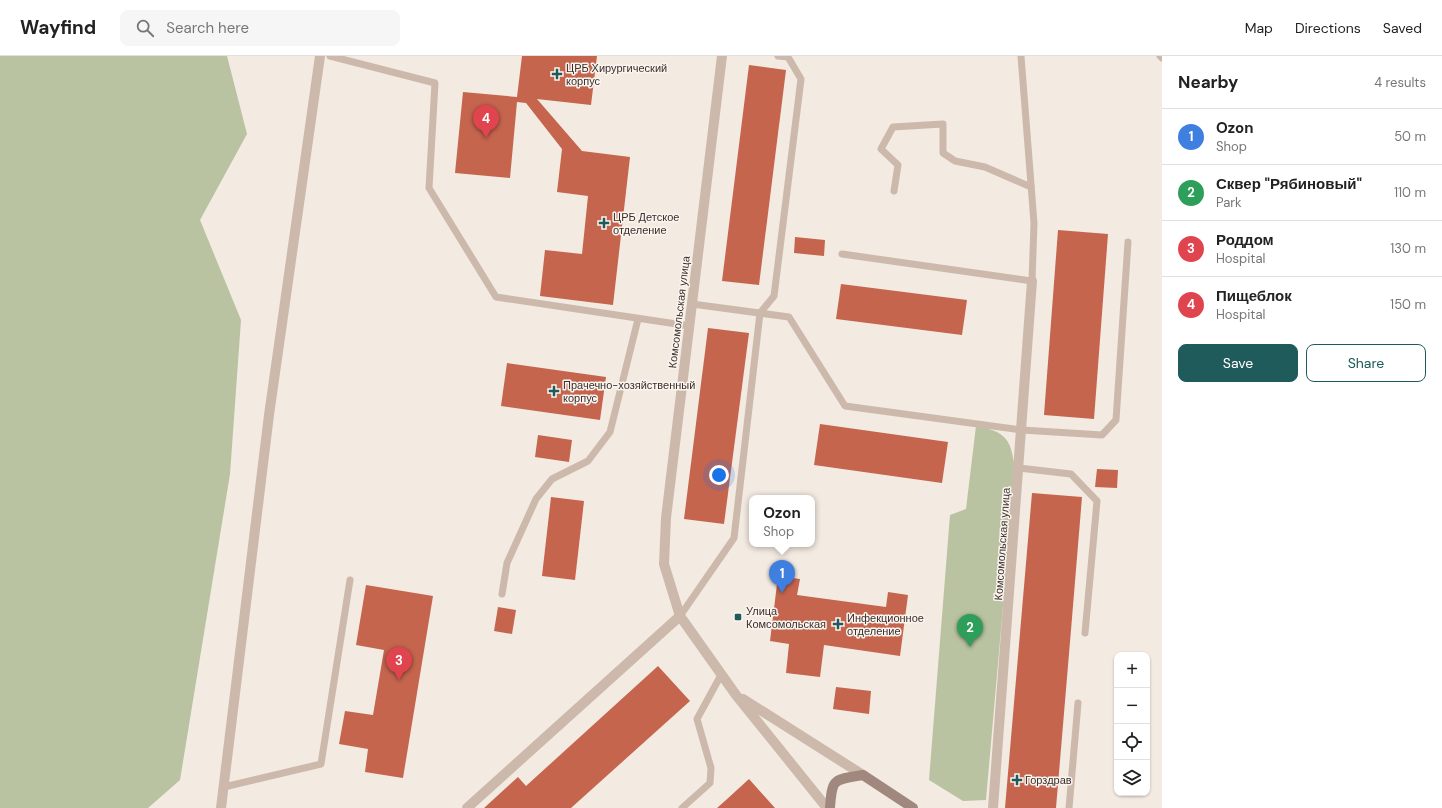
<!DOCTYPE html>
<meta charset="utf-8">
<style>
:root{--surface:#fff;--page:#f6f6f6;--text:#222;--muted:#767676;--line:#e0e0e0;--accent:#205b5c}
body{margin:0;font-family:"DM Sans",sans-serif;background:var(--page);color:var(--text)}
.controls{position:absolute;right:12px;bottom:12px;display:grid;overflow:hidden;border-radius:8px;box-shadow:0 1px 3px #0004}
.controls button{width:36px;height:36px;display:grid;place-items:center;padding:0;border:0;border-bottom:1px solid var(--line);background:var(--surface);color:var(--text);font:20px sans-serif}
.you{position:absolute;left:719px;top:419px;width:14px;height:14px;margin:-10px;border:3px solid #fff;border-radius:50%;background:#1a73e8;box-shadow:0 0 0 6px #1a73e833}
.badge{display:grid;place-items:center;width:26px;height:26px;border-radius:50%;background:var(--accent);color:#fff;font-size:13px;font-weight:700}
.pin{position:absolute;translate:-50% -33px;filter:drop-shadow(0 1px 2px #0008)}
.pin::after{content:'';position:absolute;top:21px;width:14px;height:12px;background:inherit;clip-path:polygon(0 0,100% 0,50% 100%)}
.popup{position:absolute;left:749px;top:439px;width:66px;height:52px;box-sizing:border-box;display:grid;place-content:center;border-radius:8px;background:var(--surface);filter:drop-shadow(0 1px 3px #0005);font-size:13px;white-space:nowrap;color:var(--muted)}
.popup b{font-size:15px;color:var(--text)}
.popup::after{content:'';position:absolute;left:50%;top:100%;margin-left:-8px;border:8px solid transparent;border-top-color:var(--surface)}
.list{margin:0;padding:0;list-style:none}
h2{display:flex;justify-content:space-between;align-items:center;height:52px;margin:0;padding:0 16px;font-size:17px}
h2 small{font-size:13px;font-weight:400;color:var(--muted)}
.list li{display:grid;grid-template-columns:26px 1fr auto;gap:12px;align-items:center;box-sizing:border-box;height:56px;padding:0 16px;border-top:1px solid var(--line)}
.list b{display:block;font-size:15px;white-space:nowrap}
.list p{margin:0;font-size:13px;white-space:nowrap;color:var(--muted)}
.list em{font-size:13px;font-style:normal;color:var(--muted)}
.actions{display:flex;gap:8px;padding:12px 16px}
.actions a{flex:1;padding:9px 0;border:1px solid var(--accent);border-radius:8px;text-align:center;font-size:14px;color:var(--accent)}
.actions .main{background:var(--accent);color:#fff}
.icon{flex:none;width:22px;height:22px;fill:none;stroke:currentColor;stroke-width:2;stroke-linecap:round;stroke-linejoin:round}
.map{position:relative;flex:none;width:1162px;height:752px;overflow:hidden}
header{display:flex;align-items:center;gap:24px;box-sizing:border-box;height:56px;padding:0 20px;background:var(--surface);border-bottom:1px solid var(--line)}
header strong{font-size:19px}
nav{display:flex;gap:22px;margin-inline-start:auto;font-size:14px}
.search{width:280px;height:36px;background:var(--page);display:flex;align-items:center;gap:10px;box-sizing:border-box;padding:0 14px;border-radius:8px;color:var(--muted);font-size:15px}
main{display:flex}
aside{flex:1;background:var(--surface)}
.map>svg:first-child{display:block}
.green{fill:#b9c3a1}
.building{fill:#c5654e}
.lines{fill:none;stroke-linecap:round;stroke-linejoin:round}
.lane{stroke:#ccb9ac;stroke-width:7}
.street{stroke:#ccb9ac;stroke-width:10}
.secondary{stroke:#a0887e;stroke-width:10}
.poi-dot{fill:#205b5c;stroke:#fbf4ee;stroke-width:1.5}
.labels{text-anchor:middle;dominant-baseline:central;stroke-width:3;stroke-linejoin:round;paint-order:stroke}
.poi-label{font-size:11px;fill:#3a2f2b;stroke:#fbf4ee;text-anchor:start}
.street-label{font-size:11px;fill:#3a2f2b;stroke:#fbf4ee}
</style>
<header>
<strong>Wayfind</strong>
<div class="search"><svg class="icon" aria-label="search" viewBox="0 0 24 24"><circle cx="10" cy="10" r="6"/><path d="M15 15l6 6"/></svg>Search here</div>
<nav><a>Map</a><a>Directions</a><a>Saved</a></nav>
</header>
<main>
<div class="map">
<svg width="1162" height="752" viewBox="0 0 1162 752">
<rect width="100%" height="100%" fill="#f3eae1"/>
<g class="green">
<path d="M0,0h227l20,78 -47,86 41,100 -11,154 -50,306 -32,28h-148z"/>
<path d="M976,370c31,6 35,13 39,44l-29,330 -23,1 -34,-21 21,-265 16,-6z"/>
</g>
<g class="building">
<path d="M522,0h75l-6,49 -54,-6 45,52 48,6 -17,148 -73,-9 5,-46 37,4 6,-58 -31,-4 5,-43 -36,-46 -9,-1 -7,76 -55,-5 8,-81 54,5z"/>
<path d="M749,9l37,5 -27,215 -37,-4z"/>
<path d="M1058,174l50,4 -14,185 -50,-4z"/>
<path d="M795,181l30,3 -1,16 -30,-3z"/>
<path d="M841,228l126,16 -5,35 -126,-16z"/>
<path d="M708,272l41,5 -25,191 -40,-5z"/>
<path d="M507,307l99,14 -6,43 -99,-14z"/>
<path d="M820,368l128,18 -6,41 -128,-18z"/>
<path d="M538,379l34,5 -3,22 -34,-5z"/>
<path d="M1097,413l21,1 -1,18 -22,-1z"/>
<path d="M1032,437l50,4 -11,133 -15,178h-51z"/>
<path d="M551,441l33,4 -9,79 -33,-4z"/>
<path d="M778,520l22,3 -3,16 89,12 2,-15 20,3 -8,61 -76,-11 -4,32 -34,-4 3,-29 -19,-3z"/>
<path d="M366,529l67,11 -30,182 -38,-6 3,-23 -29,-5 6,-33 28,4 11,-65 -28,-5z"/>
<path d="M498,551l18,3 -4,24 -18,-3z"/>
<path d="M658,610l32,35 -119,107h-87l34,-31 8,9z"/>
<path d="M836,631l35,4 -2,23 -36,-5z"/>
<path d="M749,723l26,29h-58l9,-8z"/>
</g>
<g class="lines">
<g class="lane">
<path d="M330,0l105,27 -6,105 67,109 194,29"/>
<path d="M1160,0l2,2"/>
<path d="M894,135l4,-26 -17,-16 12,-22 50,-3v29l12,8 30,6 46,20"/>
<path d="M842,198l190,27 2,-58 -13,-167"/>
<path d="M692,248l97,13 56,89 177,24 80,5 14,-15 12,-178"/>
<path d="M1019,412l52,6 26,27 -12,132"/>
<path d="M502,538l5,-31 29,-64 16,-20 36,-18 22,-29 28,-113"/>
<path d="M680,560l54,-78 26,-225 14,-17 27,-217 -13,-22 -10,-1"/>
<path d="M224,731l97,-23 29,-184"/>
<path d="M682,752l28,-25 1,-15 -14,-49 24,-44"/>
<path d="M1069,752l9,-105"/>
</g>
<g class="street">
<path d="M722,0l-56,462 -2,46 16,52 56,79 91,113"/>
<path d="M743,643l120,76"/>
<path d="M221,752l48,-393 51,-359"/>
<path d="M467,752l213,-192"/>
<path d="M993,752l39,-527"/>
</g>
<path class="secondary" d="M830,752c2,-31 4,-28 33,-33l50,33"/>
</g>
<g class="poi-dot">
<path d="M555 12h4v4h4v4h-4v4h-4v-4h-4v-4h4z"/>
<path d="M602 161h4v4h4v4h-4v4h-4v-4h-4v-4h4z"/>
<path d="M552 329h4v4h4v4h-4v4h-4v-4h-4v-4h4z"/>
<rect x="734" y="557" width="8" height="8" rx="2"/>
<path d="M836 562h4v4h4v4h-4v4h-4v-4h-4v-4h4z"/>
<path d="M1015 718h4v4h4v4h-4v4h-4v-4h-4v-4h4z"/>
</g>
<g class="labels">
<g class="poi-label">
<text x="566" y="12">ЦРБ Хирургический<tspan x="566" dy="13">корпус</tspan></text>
<text x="613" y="161">ЦРБ Детское<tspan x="613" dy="13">отделение</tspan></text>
<text x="563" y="329">Прачечно-хозяйственный<tspan x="563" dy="13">корпус</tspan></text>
<text x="746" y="555">Улица<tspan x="746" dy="13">Комсомольская</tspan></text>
<text x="847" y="562">Инфекционное<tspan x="847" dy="13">отделение</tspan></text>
<text x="1025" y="724">Горздрав</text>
</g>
<g class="street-label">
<text transform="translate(679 256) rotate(-83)">Комсомольская улица</text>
<text transform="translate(1002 488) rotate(-86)">Комсомольская улица</text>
</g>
</g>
</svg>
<div class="controls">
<button>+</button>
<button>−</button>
<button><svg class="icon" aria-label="locate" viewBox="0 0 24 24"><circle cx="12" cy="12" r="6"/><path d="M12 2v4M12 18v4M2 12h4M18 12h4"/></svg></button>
<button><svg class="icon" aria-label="layers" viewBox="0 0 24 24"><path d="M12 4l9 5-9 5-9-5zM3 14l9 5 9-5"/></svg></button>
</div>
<div class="you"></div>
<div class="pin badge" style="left:782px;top:537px;background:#3f7fe0">1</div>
<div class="popup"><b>Ozon</b>Shop</div>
<div class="pin badge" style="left:970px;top:591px;background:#2e9e5b">2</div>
<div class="pin badge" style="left:399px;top:624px;background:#e0444e">3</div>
<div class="pin badge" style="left:486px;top:82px;background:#e0444e">4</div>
</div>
<aside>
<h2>Nearby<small>4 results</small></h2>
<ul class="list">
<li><span class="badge" style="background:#3f7fe0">1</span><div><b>Ozon</b><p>Shop</p></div><em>50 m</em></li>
<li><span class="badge" style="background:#2e9e5b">2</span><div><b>Сквер &quot;Рябиновый&quot;</b><p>Park</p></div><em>110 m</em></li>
<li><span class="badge" style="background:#e0444e">3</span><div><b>Роддом</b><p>Hospital</p></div><em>130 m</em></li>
<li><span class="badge" style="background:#e0444e">4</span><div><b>Пищеблок</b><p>Hospital</p></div><em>150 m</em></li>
</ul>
<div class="actions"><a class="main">Save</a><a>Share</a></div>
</aside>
</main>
